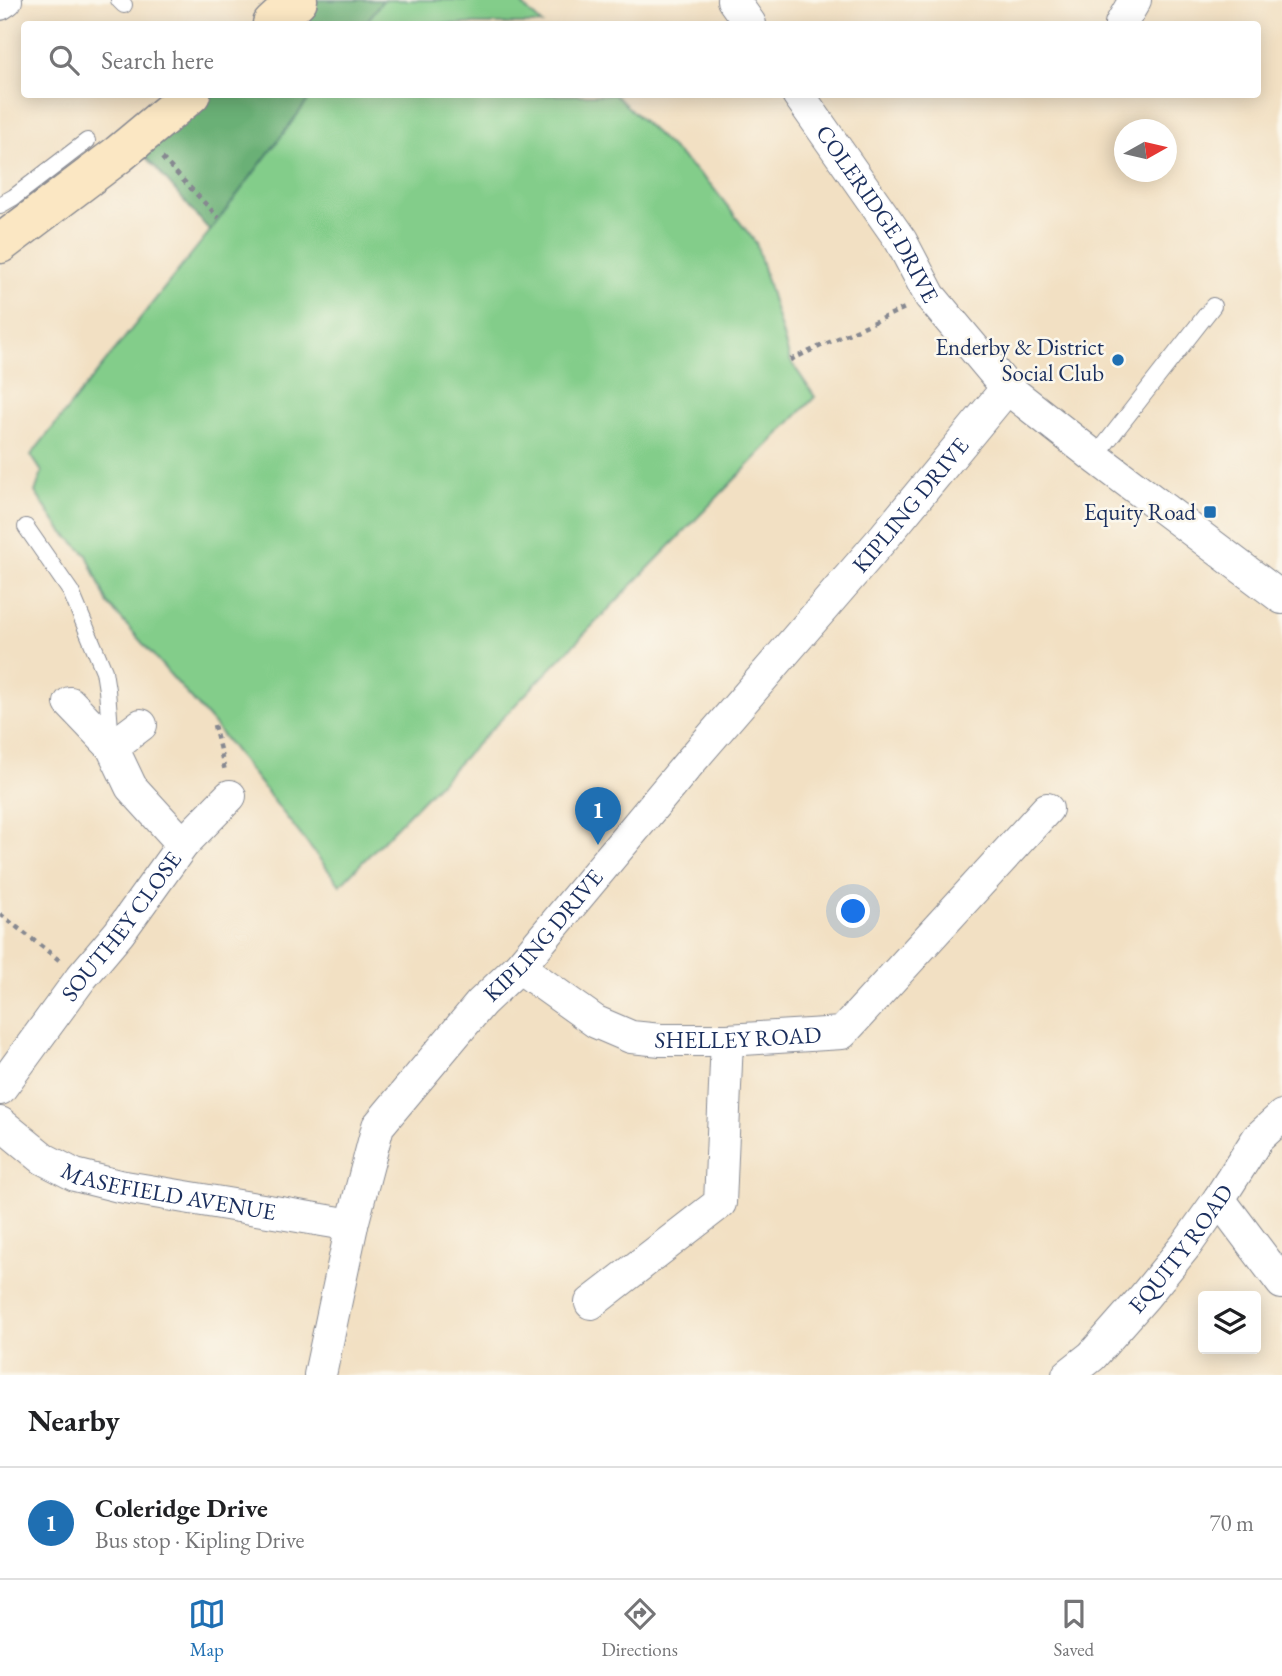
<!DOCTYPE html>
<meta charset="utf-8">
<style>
:root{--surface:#fff;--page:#f6f6f6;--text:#202124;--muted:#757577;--line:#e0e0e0;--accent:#1f6fb2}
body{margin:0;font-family:"EB Garamond",serif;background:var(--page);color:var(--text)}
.controls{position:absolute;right:21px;bottom:21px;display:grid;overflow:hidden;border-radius:7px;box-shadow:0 4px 18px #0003}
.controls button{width:63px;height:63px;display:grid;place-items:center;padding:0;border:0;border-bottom:2px solid var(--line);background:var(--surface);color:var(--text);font:35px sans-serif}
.compass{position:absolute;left:1114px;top:119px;width:63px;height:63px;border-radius:50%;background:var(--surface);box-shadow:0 4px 18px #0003;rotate:82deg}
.you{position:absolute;left:854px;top:912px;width:24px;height:24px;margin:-18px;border:5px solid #fff;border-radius:50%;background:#1a73e8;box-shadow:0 0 0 10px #1a73e833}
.badge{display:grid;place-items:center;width:46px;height:46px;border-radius:50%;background:var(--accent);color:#fff;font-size:23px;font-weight:700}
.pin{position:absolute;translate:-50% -58px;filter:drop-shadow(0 2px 4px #0008)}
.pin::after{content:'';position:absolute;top:37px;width:24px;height:21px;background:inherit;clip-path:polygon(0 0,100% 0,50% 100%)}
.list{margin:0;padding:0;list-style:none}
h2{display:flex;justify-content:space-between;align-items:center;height:91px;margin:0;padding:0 28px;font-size:30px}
h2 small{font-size:23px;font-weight:400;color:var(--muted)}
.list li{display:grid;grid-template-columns:46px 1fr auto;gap:21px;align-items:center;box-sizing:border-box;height:112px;padding:0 28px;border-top:2px solid var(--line)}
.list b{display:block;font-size:26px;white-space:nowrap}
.list p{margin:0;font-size:23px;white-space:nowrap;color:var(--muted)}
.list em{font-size:23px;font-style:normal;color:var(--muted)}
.icon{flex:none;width:38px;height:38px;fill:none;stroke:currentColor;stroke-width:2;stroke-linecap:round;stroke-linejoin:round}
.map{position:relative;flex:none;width:1282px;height:1375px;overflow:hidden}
.search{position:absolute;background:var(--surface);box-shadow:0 4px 18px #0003;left:21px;right:21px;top:21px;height:77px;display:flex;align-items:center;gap:18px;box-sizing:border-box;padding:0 24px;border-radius:7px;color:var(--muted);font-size:26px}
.sheet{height:203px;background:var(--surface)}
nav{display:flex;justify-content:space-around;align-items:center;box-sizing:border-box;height:98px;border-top:2px solid var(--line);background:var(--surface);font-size:19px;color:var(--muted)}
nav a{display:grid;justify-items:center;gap:4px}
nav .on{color:var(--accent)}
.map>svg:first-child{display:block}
.green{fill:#83cd8a;stroke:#4f7e74;stroke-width:2}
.forest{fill:#6ab076;stroke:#42706a;stroke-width:2}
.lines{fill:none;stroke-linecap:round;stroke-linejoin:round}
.lane-casing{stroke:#868890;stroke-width:18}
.street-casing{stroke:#868890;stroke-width:34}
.secondary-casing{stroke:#868890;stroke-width:41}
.path{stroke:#868890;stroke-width:4.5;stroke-dasharray:5 5;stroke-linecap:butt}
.lane{stroke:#fff;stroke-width:16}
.street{stroke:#fff;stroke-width:32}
.secondary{stroke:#fbe7c3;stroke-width:38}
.poi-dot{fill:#1f6fb2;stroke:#fbf7ec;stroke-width:2.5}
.labels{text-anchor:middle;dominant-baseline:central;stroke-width:5;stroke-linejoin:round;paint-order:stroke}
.street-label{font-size:23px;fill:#1b2f5e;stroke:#fbf7ec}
.poi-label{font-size:23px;fill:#1b2f5e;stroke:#fbf7ec;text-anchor:end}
</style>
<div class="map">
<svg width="1282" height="1375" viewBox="0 0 1282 1375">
<rect width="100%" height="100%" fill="#fbf7ec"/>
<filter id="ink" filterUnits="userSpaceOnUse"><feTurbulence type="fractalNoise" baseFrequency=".0143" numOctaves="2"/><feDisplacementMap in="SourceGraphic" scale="14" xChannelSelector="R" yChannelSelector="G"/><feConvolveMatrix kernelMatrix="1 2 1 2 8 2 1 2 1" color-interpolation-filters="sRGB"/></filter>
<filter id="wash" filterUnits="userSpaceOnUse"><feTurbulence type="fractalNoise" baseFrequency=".00686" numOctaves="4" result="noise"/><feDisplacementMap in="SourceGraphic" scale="28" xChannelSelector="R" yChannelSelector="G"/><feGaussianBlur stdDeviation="1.57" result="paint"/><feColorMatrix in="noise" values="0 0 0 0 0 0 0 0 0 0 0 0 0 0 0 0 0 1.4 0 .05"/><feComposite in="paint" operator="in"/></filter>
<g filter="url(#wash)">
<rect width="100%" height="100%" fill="#f2e0c3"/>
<g class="green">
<path d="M383,0h134l25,24h-177z"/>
<path d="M312,95h303l96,90 45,58 34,117 25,37 -475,488 -129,-164 -103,-117 -21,-49 -27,-26 -25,-37 7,-20 -11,-17 179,-224z"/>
</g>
<g class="forest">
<path d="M298,0h85l-18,24h-93z"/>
<path d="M191,95h121l-102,136 -54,-63 -24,-25z"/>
</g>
</g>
<g filter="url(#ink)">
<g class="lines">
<g class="lane-casing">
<g id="lane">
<path d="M119,0l5,5"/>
<path d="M0,205l14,-8 73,-56"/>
<path d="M1095,457l118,-151"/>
<path d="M26,527l45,65 33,79 3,19 4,52"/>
</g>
</g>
<g class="street-casing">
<g id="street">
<path d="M733,0l17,24"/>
<path d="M0,4l6,-4"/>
<path d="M1121,24l14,-24"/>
<path id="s1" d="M798,94l103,147 29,55 77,92 88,69 187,141"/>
<path d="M112,747l29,-22"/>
<path d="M183,844l47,-48"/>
<path id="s2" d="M519,967l77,55 35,15 30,3h66l115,-7 205,-224"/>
<path id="s3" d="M0,1089l81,-111 38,-45 64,-89 -52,-57 -19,-40 -42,-44"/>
<path id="s4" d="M0,1123l44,36 31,16 44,11 233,39"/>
<path d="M1219,1199l63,84"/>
<path d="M591,1303l129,-100 7,-163"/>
<path id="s5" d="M320,1375l32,-150 26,-99 103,-123 38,-36 171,-205 195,-226 122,-148"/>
<path id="s6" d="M1068,1375l24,-19 52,-59 43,-53 32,-45 39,-61 24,-22"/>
</g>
</g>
<g class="secondary-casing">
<g id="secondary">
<path d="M272,24l26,-24"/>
<path d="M0,244l119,-90 72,-60"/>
</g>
</g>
<g class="path">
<path d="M162,158l57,60"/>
<path d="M790,360l117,-53"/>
<path d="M214,725l11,46"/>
<path d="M0,914l59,46"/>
</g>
<use href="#lane" class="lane"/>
<use href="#street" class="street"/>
<use href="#secondary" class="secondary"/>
</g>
</g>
<g class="poi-dot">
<circle cx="1118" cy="360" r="7"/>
<rect x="1203" y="505" width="14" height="14" rx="3.5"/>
</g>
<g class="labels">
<g class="street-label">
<text stroke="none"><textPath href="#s1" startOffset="144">COLERIDGE DRIVE</textPath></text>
<text stroke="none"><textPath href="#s5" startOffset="1074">KIPLING DRIVE</textPath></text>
<text stroke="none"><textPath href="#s3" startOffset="203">SOUTHEY CLOSE</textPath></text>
<text stroke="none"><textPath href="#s5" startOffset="508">KIPLING DRIVE</textPath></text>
<text stroke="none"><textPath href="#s2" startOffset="240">SHELLEY ROAD</textPath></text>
<text stroke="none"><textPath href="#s4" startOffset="187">MASEFIELD AVENUE</textPath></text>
<text stroke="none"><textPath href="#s6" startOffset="170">EQUITY ROAD</textPath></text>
</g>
<g class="poi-label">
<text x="1104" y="347">Enderby &amp; District<tspan x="1104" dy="26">Social Club</tspan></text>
<text x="1196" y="512">Equity Road</text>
</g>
</g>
</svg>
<div class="controls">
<button><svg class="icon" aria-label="layers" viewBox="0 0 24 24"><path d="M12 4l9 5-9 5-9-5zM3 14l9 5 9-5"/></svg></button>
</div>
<svg class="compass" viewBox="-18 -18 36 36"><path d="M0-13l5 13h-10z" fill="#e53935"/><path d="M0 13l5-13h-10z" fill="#757577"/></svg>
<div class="you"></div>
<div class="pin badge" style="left:598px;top:845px">1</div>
<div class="search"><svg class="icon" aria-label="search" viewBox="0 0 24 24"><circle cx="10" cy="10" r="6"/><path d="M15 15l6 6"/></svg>Search here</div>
</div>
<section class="sheet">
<h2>Nearby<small></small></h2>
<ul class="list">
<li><span class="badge">1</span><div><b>Coleridge Drive</b><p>Bus stop · Kipling Drive</p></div><em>70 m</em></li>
</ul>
</section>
<nav>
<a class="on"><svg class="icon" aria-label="map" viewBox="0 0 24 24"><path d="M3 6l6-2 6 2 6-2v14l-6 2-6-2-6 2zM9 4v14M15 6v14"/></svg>Map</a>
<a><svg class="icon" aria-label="directions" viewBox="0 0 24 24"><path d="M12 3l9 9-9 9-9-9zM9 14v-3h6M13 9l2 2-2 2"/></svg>Directions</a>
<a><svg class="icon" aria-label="saved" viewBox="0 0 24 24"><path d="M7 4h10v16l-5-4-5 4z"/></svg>Saved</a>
</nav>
